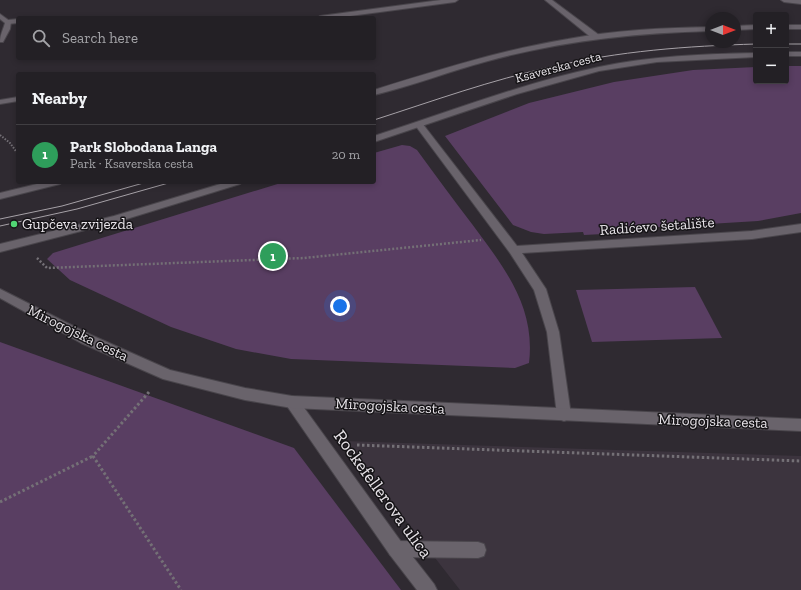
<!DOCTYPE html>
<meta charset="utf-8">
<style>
:root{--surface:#232025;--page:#2b282d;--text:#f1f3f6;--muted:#a3a3a7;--line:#403e42;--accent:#51d674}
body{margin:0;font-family:"Zilla Slab",serif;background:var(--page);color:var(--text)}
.controls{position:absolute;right:12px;top:12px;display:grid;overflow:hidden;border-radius:4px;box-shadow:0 2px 6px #0003}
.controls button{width:36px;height:36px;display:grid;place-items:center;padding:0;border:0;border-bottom:1px solid var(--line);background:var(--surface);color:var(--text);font:20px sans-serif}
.compass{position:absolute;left:705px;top:12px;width:36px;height:36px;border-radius:50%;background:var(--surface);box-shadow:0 2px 6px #0003;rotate:90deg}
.you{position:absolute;left:340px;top:306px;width:14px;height:14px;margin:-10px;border:3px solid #fff;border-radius:50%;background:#1a73e8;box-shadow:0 0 0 6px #1a73e833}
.badge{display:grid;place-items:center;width:26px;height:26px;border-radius:50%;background:var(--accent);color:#fff;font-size:13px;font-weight:700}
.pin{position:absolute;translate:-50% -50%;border:2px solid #fff;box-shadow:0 1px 4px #0006}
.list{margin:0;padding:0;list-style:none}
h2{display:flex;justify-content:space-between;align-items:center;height:52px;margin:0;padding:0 16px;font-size:17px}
h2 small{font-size:13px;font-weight:400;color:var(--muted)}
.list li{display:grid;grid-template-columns:26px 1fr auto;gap:12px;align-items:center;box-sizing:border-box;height:60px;padding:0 16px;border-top:1px solid var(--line)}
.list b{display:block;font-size:15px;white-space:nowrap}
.list p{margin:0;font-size:13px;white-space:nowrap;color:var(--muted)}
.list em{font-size:13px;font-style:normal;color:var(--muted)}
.icon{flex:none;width:22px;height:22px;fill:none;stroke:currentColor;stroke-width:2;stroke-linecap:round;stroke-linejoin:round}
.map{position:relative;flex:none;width:801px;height:590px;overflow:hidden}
.search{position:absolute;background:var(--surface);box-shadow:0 2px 6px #0003;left:16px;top:16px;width:360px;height:44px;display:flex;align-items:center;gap:10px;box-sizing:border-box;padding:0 14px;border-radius:4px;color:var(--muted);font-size:15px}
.panel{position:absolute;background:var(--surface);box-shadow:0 2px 6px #0003;left:16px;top:72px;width:360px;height:112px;border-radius:4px}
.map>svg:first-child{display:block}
.built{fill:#3c343e}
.green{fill:#593e62}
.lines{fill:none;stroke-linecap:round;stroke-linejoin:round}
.lane-casing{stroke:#49454b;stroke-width:2}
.street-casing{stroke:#49454b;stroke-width:2}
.secondary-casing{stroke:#49454b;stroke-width:2}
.path-far2{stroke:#747076;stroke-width:2;stroke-dasharray:1.5 1.5;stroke-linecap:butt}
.path-far1{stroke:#747076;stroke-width:2.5;stroke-dasharray:2 2;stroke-linecap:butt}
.path{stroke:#747076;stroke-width:3;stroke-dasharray:2.5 2.5;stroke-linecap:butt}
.lane{fill:#69636b;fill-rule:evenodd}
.street{fill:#69636b;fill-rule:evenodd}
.secondary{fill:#69636b;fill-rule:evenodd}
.tram{stroke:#a6a1a7;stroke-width:1}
.poi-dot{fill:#51d674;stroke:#161417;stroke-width:1.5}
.labels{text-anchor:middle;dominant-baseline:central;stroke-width:3;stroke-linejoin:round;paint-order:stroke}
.far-street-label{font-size:13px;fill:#e8e4e9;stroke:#161417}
.poi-label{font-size:15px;fill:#e8e4e9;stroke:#161417;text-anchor:start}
.street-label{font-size:15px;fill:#e8e4e9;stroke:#161417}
.near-street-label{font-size:18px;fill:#e8e4e9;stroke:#161417}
</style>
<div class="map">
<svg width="801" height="590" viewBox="0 0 801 590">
<rect width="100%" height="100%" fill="#2f2a31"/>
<path class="built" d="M344,441l457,15v134h-341z"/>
<g class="green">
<path d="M786,66h15v147l-43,8 -131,8 -5,4 -38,2 -1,-3 -39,2 -13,-2 -18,-7 -68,-89 84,-33 85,-21 79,-12 63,-3v14h30z"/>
<path d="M402,145l8,1 7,4c18,25 36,49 55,74 31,42 64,82 57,139l-14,5 -224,-9 -55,-10 -65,-22 -101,-47 -23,-21 6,-6 231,-71h90v-29z"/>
<path d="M695,287l27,51 -130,4 -16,-52z"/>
<path d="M0,342l294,106 107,142h-401z"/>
</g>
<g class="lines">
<g class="lane-casing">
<g id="lane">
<path d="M18,97v4l-18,3v-4z"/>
<path d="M396,541l82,1 6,2 2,6 -2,6 -6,2 -82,-1 -6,-2 -2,-6 2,-6z"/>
</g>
</g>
<g class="street-casing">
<g id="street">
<path d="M441,0h17l-3,2 -120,16h-18l3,-2z"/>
<path d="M545,0h7l47,35v4h-6z"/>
<path d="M781,0h20v4l-17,-2z"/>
<path d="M18,19v4l-10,1 -3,-2 3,-2z"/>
<path d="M419,122l3,1 95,123 235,-15 49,-7v8l-49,7 -230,14 24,36 13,43 12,83 -2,4 -5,2 -5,-2 -2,-4 -10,-83 -13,-42 -24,-37 -95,-128z"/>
<path d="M292,396l5,2 105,145 32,41 3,6h-20l-27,-35 -103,-149 -2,-4 2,-4z"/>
</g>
</g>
<g class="secondary-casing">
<g id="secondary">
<path d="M0,14l11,8 -1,7 -7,13h-3c0,-7 3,-12 5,-19l-5,-4z"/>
<path d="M756,25v4l-21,1v-4z"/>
<rect x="786" y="25" width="15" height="4"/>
<path d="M711,27v4c-76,2 -150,10 -223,30 -38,10 -76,25 -114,34v-5c64,-20 128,-40 194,-51 47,-9 95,-11 143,-12z"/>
<rect x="786" y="52" width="15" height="4"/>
<path d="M756,53v4l-99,5 -58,9 -82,23 -143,48v-6c75,-24 149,-53 225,-69 52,-11 105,-13 157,-14z"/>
<path d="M45,182h17l-2,2 -60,15v-6z"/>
<path d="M227,182h15l-2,2 -120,37 -120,31v-8l114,-28z"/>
<path d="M0,289l91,46 79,35 75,18 47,8 509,23v12l-509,-23 -47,-8 -82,-21 -82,-36 -81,-45z"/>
</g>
</g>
<path class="path-far2" d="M0,135l10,8 8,11"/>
<path class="path-far1" d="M37,258l10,10 257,-10 177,-18"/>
<g class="path">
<path d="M149,392l-56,64 88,134"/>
<path d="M357,445l444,16"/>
<path d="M0,502l93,-46"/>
</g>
<use href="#lane" class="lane"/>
<use href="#street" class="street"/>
<use href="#secondary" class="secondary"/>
<g class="tram">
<path d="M786,44h15"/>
<path d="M374,120c59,-19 117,-40 177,-53 68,-16 136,-21 205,-23"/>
<path d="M0,219l62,-13 85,-24"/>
<path d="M0,226l77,-17 95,-27"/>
</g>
</g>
<circle class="poi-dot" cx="14" cy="224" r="4"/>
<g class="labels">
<g class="far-street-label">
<text transform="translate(558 67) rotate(-15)">Ksaverska cesta</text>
</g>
<g class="poi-label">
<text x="22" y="224">Gupčeva zvijezda</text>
</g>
<g class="street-label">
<text transform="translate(657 226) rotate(-4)">Radićevo šetalište</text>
<text transform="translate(78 333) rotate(26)">Mirogojska cesta</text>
<text transform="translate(390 406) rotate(3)">Mirogojska cesta</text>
<text transform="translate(713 421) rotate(2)">Mirogojska cesta</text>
</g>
<g class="near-street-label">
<text transform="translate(383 494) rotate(54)">Rockefellerova ulica</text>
</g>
</g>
</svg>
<div class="controls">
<button>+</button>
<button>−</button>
</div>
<svg class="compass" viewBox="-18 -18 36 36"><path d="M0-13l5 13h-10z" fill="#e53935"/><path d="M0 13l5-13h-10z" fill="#a3a3a7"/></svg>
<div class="you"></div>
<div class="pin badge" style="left:273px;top:256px;background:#2e9e5b">1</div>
<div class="search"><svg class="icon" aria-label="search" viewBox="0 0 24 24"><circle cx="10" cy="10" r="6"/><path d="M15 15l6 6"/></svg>Search here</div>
<section class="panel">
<h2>Nearby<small></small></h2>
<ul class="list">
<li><span class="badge" style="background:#2e9e5b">1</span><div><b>Park Slobodana Langa</b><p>Park · Ksaverska cesta</p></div><em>20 m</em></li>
</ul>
</section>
</div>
